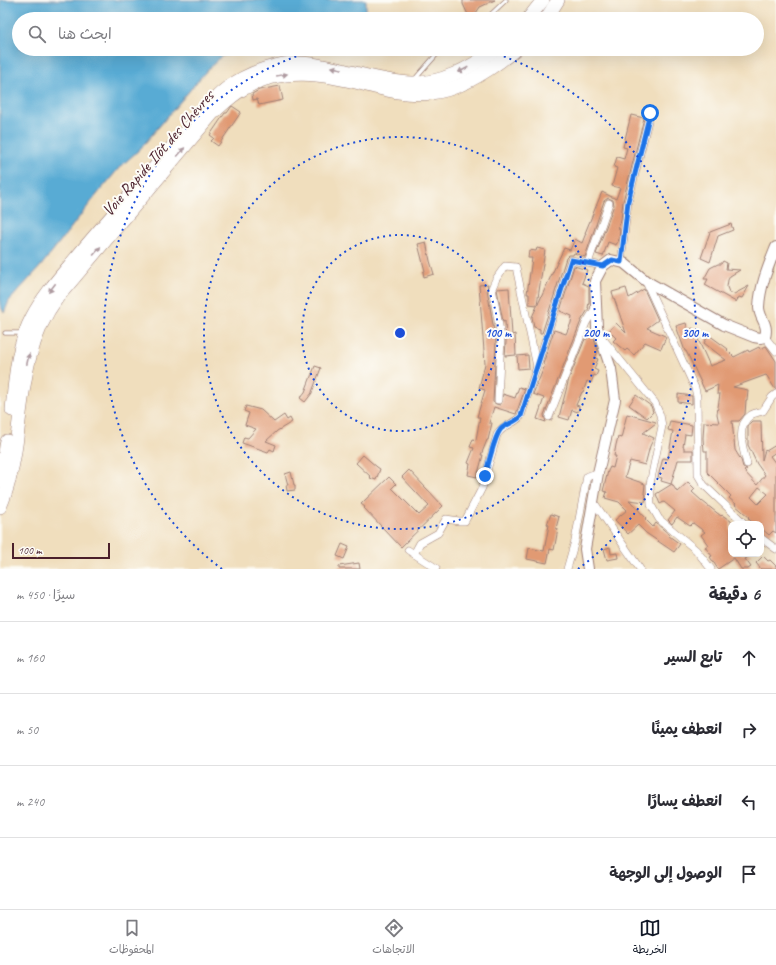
<!DOCTYPE html>
<html lang="ar">
<meta charset="utf-8">
<style>
:root{--surface:#fff;--page:#f7f7f7;--text:#2b2b33;--muted:#7c7c81;--line:#e1e1e2;--accent:#111827}
body{margin:0;font-family:Caveat,"Playpen Sans Arabic",sans-serif;background:var(--page);color:var(--text);direction:rtl}
.controls{position:absolute;right:12px;bottom:12px;display:grid;overflow:hidden;border-radius:8px;box-shadow:0 4px 16px #0002}
.controls button{width:36px;height:36px;display:grid;place-items:center;padding:0;border:0;border-bottom:1px solid var(--line);background:var(--surface);color:var(--text);font:20px sans-serif}
.scale{position:absolute;left:12px;bottom:10px;width:98px;box-sizing:border-box;padding-left:4px;border:2px solid #4a1f2b;border-top:0;font-size:11px;line-height:14px;white-space:nowrap;color:#4a1f2b;-webkit-text-stroke:3px #fdfcf7;paint-order:stroke}
.stop{position:absolute;width:12px;height:12px;margin:-9px;border:3px solid #1a73e8;border-radius:50%;background:#fff}
.stop.end{background:#1a73e8;border-color:#fff;box-shadow:0 1px 4px #0008}
.list{margin:0;padding:0;list-style:none}
h2{display:flex;justify-content:space-between;align-items:center;height:52px;margin:0;padding:0 16px;font-size:17px}
h2 small{font-size:13px;font-weight:400;color:var(--muted)}
.list li{display:grid;grid-template-columns:26px 1fr auto;gap:12px;align-items:center;box-sizing:border-box;height:72px;padding:0 16px;border-top:1px solid var(--line)}
.list b{display:block;font-size:15px;white-space:nowrap}
.list em{font-size:13px;font-style:normal;color:var(--muted)}
.icon{flex:none;width:22px;height:22px;fill:none;stroke:currentColor;stroke-width:2;stroke-linecap:round;stroke-linejoin:round}
.map{position:relative;flex:none;width:776px;height:569px;overflow:hidden;direction:ltr}
.search{position:absolute;background:var(--surface);box-shadow:0 4px 16px #0002;left:12px;right:12px;top:12px;height:44px;display:flex;align-items:center;gap:10px;box-sizing:border-box;padding:0 14px;border-radius:22px;color:var(--muted);font-size:15px}
.sheet{height:340px;background:var(--surface)}
nav{display:flex;justify-content:space-around;align-items:center;box-sizing:border-box;height:56px;border-top:1px solid var(--line);background:var(--surface);font-size:11px;color:var(--muted)}
nav a{display:grid;justify-items:center;gap:2px}
nav .on{color:var(--accent)}
.map>svg:first-child{display:block}
.water{fill:#59abd4;stroke:#526580}
.building{fill:#e19a73;fill-rule:evenodd}
.lines{fill:none;stroke-linecap:round;stroke-linejoin:round}
.lane-casing{stroke:#9d7e74;stroke-width:5}
.street-casing{stroke:#9d7e74;stroke-width:8}
.secondary-casing{stroke:#9d7e74;stroke-width:12}
.highway-casing{stroke:#9d7e74;stroke-width:14}
.lane{stroke:#fff;stroke-width:3.5}
.street{stroke:#fff;stroke-width:7}
.secondary{stroke:#fff;stroke-width:10}
.highway{stroke:#fff;stroke-width:13}
.oneway{fill:#ae9aa0}
.route{stroke:#1a73e8;stroke-width:5}
.ring{fill:none;stroke:#1d4ed8;stroke-width:2;stroke-dasharray:2 4}
.labels{text-anchor:middle;dominant-baseline:central;stroke-width:4;stroke-linejoin:round;paint-order:stroke}
.street-label{font-size:17px;fill:#4a1f2b;stroke:#fdfcf7}
.centre{fill:#1d4ed8;stroke:#fdfcf7;stroke-width:2}
.ring-label{font-size:12px;text-anchor:middle;font-weight:bold;fill:#1d4ed8;stroke:#fdfcf7;stroke-width:4;stroke-linejoin:round;paint-order:stroke}
</style>
<div class="map">
<svg width="776" height="569" viewBox="0 0 776 569">
<rect width="100%" height="100%" fill="#fdfcf7"/>
<filter id="ink" filterUnits="userSpaceOnUse"><feTurbulence type="fractalNoise" baseFrequency=".025" numOctaves="2"/><feDisplacementMap in="SourceGraphic" scale="8" xChannelSelector="R" yChannelSelector="G"/><feConvolveMatrix kernelMatrix="1 2 1 2 8 2 1 2 1" color-interpolation-filters="sRGB"/></filter>
<filter id="wash" filterUnits="userSpaceOnUse"><feTurbulence type="fractalNoise" baseFrequency=".012" numOctaves="4" result="noise"/><feDisplacementMap in="SourceGraphic" scale="16" xChannelSelector="R" yChannelSelector="G"/><feGaussianBlur stdDeviation="0.9" result="paint"/><feColorMatrix in="noise" values="0 0 0 0 0 0 0 0 0 0 0 0 0 0 0 0 0 1.4 0 .05"/><feComposite in="paint" operator="in"/></filter>
<g filter="url(#wash)">
<rect width="100%" height="100%" fill="#f0debd"/>
<path class="water" d="M0,0h366v9l-7,10h-340v30h223l-4,4 -16,3 -15,14 -67,79 -21,19 -24,29 -55,70 -31,34 -5,12 -4,-8z"/>
<g id="blocks">
<g class="building">
<path d="M463,0h32l-15,7 -4,6 2,2 -4,4h-4l-7,-15z"/>
<path d="M280,86l3,14 -24,5 -2,-6 -4,1 -1,-6 7,-4z"/>
<path d="M232,106l9,6 -23,34 -7,-5 3,-3 -4,-3 15,-22h2z"/>
<path d="M631,115l13,3 -21,83 -2,19 -3,8 2,1 -1,10 -3,6 -8,-3 -5,14 -7,-2 18,-49 -1,-5 -5,-2 -4,3 -19,56 -11,-4 -1,2h-4l-3,3 -24,75h-2v-4l-6,-2 -2,-10 32,-69 6,2 5,-11 7,4 4,-10h-1l17,-41 14,7 4,-11 -8,-2 5,-18 -3,-1 3,-10 7,2 3,-11 -4,-1z"/>
<path d="M731,224l2,6 -15,6 -8,26 -9,-4 9,-26z"/>
<path d="M426,242l4,19 4,13 -10,3 -1,-5 2,-1 -7,-27z"/>
<path d="M537,248l8,2 -8,55 -8,-1v-10h-2l5,-36h-4l1,-8 7,1z"/>
<path d="M723,261l4,2 -1,6 14,1 -10,6 -2,4 -1,7 2,5 5,2 15,-8 -7,12 -3,-1 -3,5 -31,-17 3,-6h-4l6,-11 8,-4h3z"/>
<path d="M574,266l13,4 -5,13 7,3v16l-1,6h1l-8,13 -37,94 2,7 -9,-3 7,-21 -11,-4 12,-29 -2,-1 11,-34 12,4 5,-11 1,-7 -12,-5z"/>
<path d="M488,284l-1,5 9,54 -3,59 3,2 4,1 2,-3 1,-8 12,4 4,-11 6,2 -9,25 -22,-7 -5,16h3l-4,17h-1l-6,15h2l-6,22 -9,-2 2,-11 -2,-1 6,-15 -4,-1 3,-8 3,1 4,-23h-3l8,-27 -6,-2 6,-24 -6,-79z"/>
<path d="M509,288l3,47 3,-1 1,21 -11,1 1,-14 -1,-21 -2,1 -6,-33z"/>
<path d="M626,288l3,10 15,-9 14,31 -11,8 18,8 1,1 -5,12 -16,-7 -11,13 -7,-6 -2,2 -12,-10 3,-3 -7,-7 7,-8 10,10 -14,-41z"/>
<path d="M686,323l2,7 5,-2 17,38 16,-6 -22,-17 5,-8 19,14 -1,1 7,7 14,-7 1,2 10,-5 1,2 6,-3 10,15v28h-1l-8,-13 -1,-1 -33,12 15,3 -1,10h-1l-1,14 -6,7h-7l3,29 6,10 2,7 4,2 -3,2 13,14 8,-10 -8,-11 -9,-19v-19l2,-3 2,-2h9l1,39 3,-10 1,1 10,-6v7l-6,4 6,8v69l-3,-2 -4,4 -8,-7v-4h-7l-6,-6 1,-1 -14,-12 1,-1 -7,-6 2,-2 -24,-24v-21h-3l-1,-13 1,-16 15,1 -2,-9 3,-20h-3l1,-9 -13,6 -15,-32 -4,-8h-1l-9,-25zM759,487l9,7 -10,10 -7,-7z"/>
<path d="M589,335l4,1 5,15 -3,7 3,1 -4,10 4,2 -2,5 -2,-1 -3,8 -4,-2 -4,11h-1l-6,13 3,1 -1,6 -6,-2 -3,10 -10,-3 10,-38 16,-40h2z"/>
<path d="M528,355l1,13 -11,1 -1,-13z"/>
<path d="M315,366l6,2 -9,24v1l-7,9 -5,-4 5,-6z"/>
<path d="M678,394l14,2v8l-14,-2z"/>
<path d="M636,395l15,11 2,6 -6,6 -18,-13z"/>
<path d="M246,406l15,4 13,12 10,-7 3,5 3,-2 2,4 -15,9 -11,10 10,4 -2,6 -4,-2 -2,3 -26,-9 2,-6 4,1 8,-9 -11,-4 4,-12 -5,-2z"/>
<path d="M627,414l29,8v1l-13,10 11,5 -4,8 -5,19 -15,-4 -5,16 20,7 -1,10 2,1 -1,7 -16,-2 17,18 -1,1 8,8 3,-4 14,12 -1,1 11,8 -6,8 -28,-19 -8,-8 -10,9 -13,-14 12,-10 -8,-8 -14,-4 2,-6 -4,-1 5,-20 2,-4 3,1 3,-12h-2l2,-11 2,-8 3,1z"/>
<path d="M670,421l22,4 -1,10 -6,-1 -2,13h1v3h9v10h-15l-7,24 -10,-3 1,-3 -4,-1 5,-19 5,1 5,-28 -5,-1z"/>
<path d="M363,455l14,12 3,2 -4,11 -6,-2 1,-1 -15,-14z"/>
<path d="M409,470l34,36 -42,41 -37,-39 1,-1 -4,-3 28,-27 7,7 -4,4 27,27 10,-9 -27,-29z"/>
<path d="M291,472l3,13h1v5l-8,1 -1,-6h2l-3,-11z"/>
<path d="M688,482l7,7 -3,3 10,9 19,15 1,-1 9,6v33h22l-8,5 6,8 -3,2h-7l-7,-11 -16,11 -8,-12 2,-1 -7,-9 3,-2 -7,-10 4,-3 -12,-9 -3,3 -13,-9 -5,7 -4,-4 7,-9 -11,-9 -4,2 -4,-10 16,-10 5,8z"/>
<path d="M551,514l8,3 -3,11 2,1 -4,21 -4,-1 -3,14 -20,-4 2,-11 15,3 5,-26 -2,-1z"/>
<path d="M342,544l7,3 -5,12 -7,-3z"/>
<path d="M610,547l1,7 6,-1 1,5 -11,2 -3,-11z"/>
<path d="M763,556l5,5 2,-1 6,6v3h-15l-5,-6z"/>
<path d="M359,563l1,6h-21v-3z"/>
</g>
</g>
</g>
<g filter="url(#ink)">
<use href="#blocks" fill-opacity="0" stroke="#9d7e74" stroke-width="1"/>
<g class="lines">
<g class="lane-casing">
<g id="lane">
<path d="M486,19l20,-19"/>
<path d="M415,79l22,-25 9,-5"/>
<path d="M5,333h17"/>
</g>
</g>
<g class="street-casing">
<g id="street">
<path d="M621,262l7,-60 22,-89"/>
<path d="M588,263l21,-60"/>
<path d="M646,282l49,106 2,9 1,78 6,10 41,39"/>
<path d="M765,337l11,14"/>
<path d="M603,339l52,64 5,12 2,11 -12,58 1,21 8,14 37,31 15,19"/>
<path d="M498,400l3,-63 -9,-49 4,-9 9,-13 11,1 21,100"/>
<path d="M549,417l37,-94 10,-16"/>
<path d="M747,464c-4,-15 -12,-38 4,-49 3,-2 9,-3 12,-4l9,-14 4,-3"/>
<path d="M593,501l47,68"/>
<path d="M761,538l15,11"/>
<path d="M408,550l28,18"/>
<path d="M414,554l6,-11 18,-10 8,-14 13,2h6l17,-33 15,-53c7,-11 16,-10 24,-19l50,-156 32,6"/>
<path d="M567,569l8,-28 12,-65 11,-3"/>
</g>
</g>
<g class="secondary-casing">
<path id="secondary" d="M588,569l-3,-20 13,-76 17,-73 -4,-31 -14,-42 -2,-46 8,-15 8,-6 13,3 22,18 78,44 30,12 6,1 5,-1c4,-14 -6,-18 -6,-30 1,-21 9,-40 17,-60"/>
</g>
<g class="highway-casing">
<g id="highway">
<path d="M528,19l15,-19"/>
<path d="M546,19l12,-19"/>
<path d="M12,410c3,-31 5,-65 20,-93 11,-21 28,-40 43,-58 24,-29 49,-57 74,-85 15,-18 30,-35 45,-52 10,-12 21,-25 33,-34 18,-13 36,-20 57,-24 18,-3 36,1 54,5 24,5 49,13 74,14 31,1 60,-16 84,-34"/>
<path d="M0,481l7,-40"/>
<path d="M0,507c9,-20 13,-41 16,-62 7,-51 9,-104 41,-147l155,-184c10,-9 21,-20 33,-26 37,-21 79,-14 118,-4 22,6 45,12 68,9 31,-3 62,-25 85,-44"/>
</g>
</g>
<use href="#lane" class="lane"/>
<use href="#street" class="street"/>
<use href="#secondary" class="secondary"/>
<use href="#highway" class="highway"/>
</g>
<defs><path id="oneway-solid" d="M-6-.8H1V-3.2L6.5 0L1 3.2V.8H-6Z"/></defs>
<g class="oneway">
<use href="#oneway-solid" transform="translate(337 68) rotate(-168)"/>
<use href="#oneway-solid" transform="translate(463 70) rotate(153)"/>
<use href="#oneway-solid" transform="translate(282 75) rotate(-10)"/>
<use href="#oneway-solid" transform="translate(181 152) rotate(-50)"/>
<use href="#oneway-solid" transform="translate(97 251) rotate(-50)"/>
<use href="#oneway-solid" transform="translate(52 288) rotate(127)"/>
<use href="#oneway-solid" transform="translate(28 359) rotate(-77)"/>
</g>
</g>
<g class="lines" filter="url(#ink)">
<path class="route" d="M485,476c3,-10 10,-43 17,-48 7,-5 14,-6 19,-12l50,-156 32,6 9,-6 9,2 7,-60 22,-89"/>
</g>
<g class="ring">
<circle cx="400" cy="333" r="98"/>
<circle cx="400" cy="333" r="196"/>
<path d="M222 569A295 295 0 0 1 319 49M481 49A295 295 0 0 1 578 569"/>
</g>
<g class="labels">
<g class="street-label">
<text transform="translate(158 153) rotate(-49)">Voie Rapide Ilôt des Chèvres</text>
</g>
</g>
<circle cx="400" cy="333" r="6" class="centre"/>
<g class="ring-label">
<text x="498" y="337">100 m</text>
<text x="596" y="337">200 m</text>
<text x="695" y="337">300 m</text>
</g>
</svg>
<div class="controls">
<button><svg class="icon" aria-label="locate" viewBox="0 0 24 24"><circle cx="12" cy="12" r="6"/><path d="M12 2v4M12 18v4M2 12h4M18 12h4"/></svg></button>
</div>
<div class="scale">100 m</div>
<div class="stop" style="left:650px;top:113px"></div>
<div class="stop end" style="left:485px;top:476px"></div>
<div class="search"><svg class="icon" aria-label="search" viewBox="0 0 24 24"><circle cx="10" cy="10" r="6"/><path d="M15 15l6 6"/></svg>ابحث هنا</div>
</div>
<section class="sheet">
<h2>6 دقيقة<small>سيرًا · 450 m</small></h2>
<ul class="list">
<li><svg class="icon" aria-label="ahead" viewBox="0 0 24 24"><path d="M12 20V5M6 11l6-6 6 6"/></svg><div><b>تابع السير</b></div><em>160 m</em></li>
<li><svg class="icon" aria-label="right" viewBox="0 0 24 24"><path d="M7 20v-9h11M14 6l5 5-5 5"/></svg><div><b>انعطف يمينًا</b></div><em>50 m</em></li>
<li><svg class="icon" aria-label="left" viewBox="0 0 24 24"><path d="M17 20v-9H6M10 6l-5 5 5 5"/></svg><div><b>انعطف يسارًا</b></div><em>240 m</em></li>
<li><svg class="icon" aria-label="arrive" viewBox="0 0 24 24"><path d="M6 21V4h12l-3 4 3 4H6"/></svg><div><b>الوصول إلى الوجهة</b></div></li>
</ul>
</section>
<nav>
<a class="on"><svg class="icon" aria-label="map" viewBox="0 0 24 24"><path d="M3 6l6-2 6 2 6-2v14l-6 2-6-2-6 2zM9 4v14M15 6v14"/></svg>الخريطة</a>
<a><svg class="icon" aria-label="directions" viewBox="0 0 24 24"><path d="M12 3l9 9-9 9-9-9zM9 14v-3h6M13 9l2 2-2 2"/></svg>الاتجاهات</a>
<a><svg class="icon" aria-label="saved" viewBox="0 0 24 24"><path d="M7 4h10v16l-5-4-5 4z"/></svg>المحفوظات</a>
</nav>
